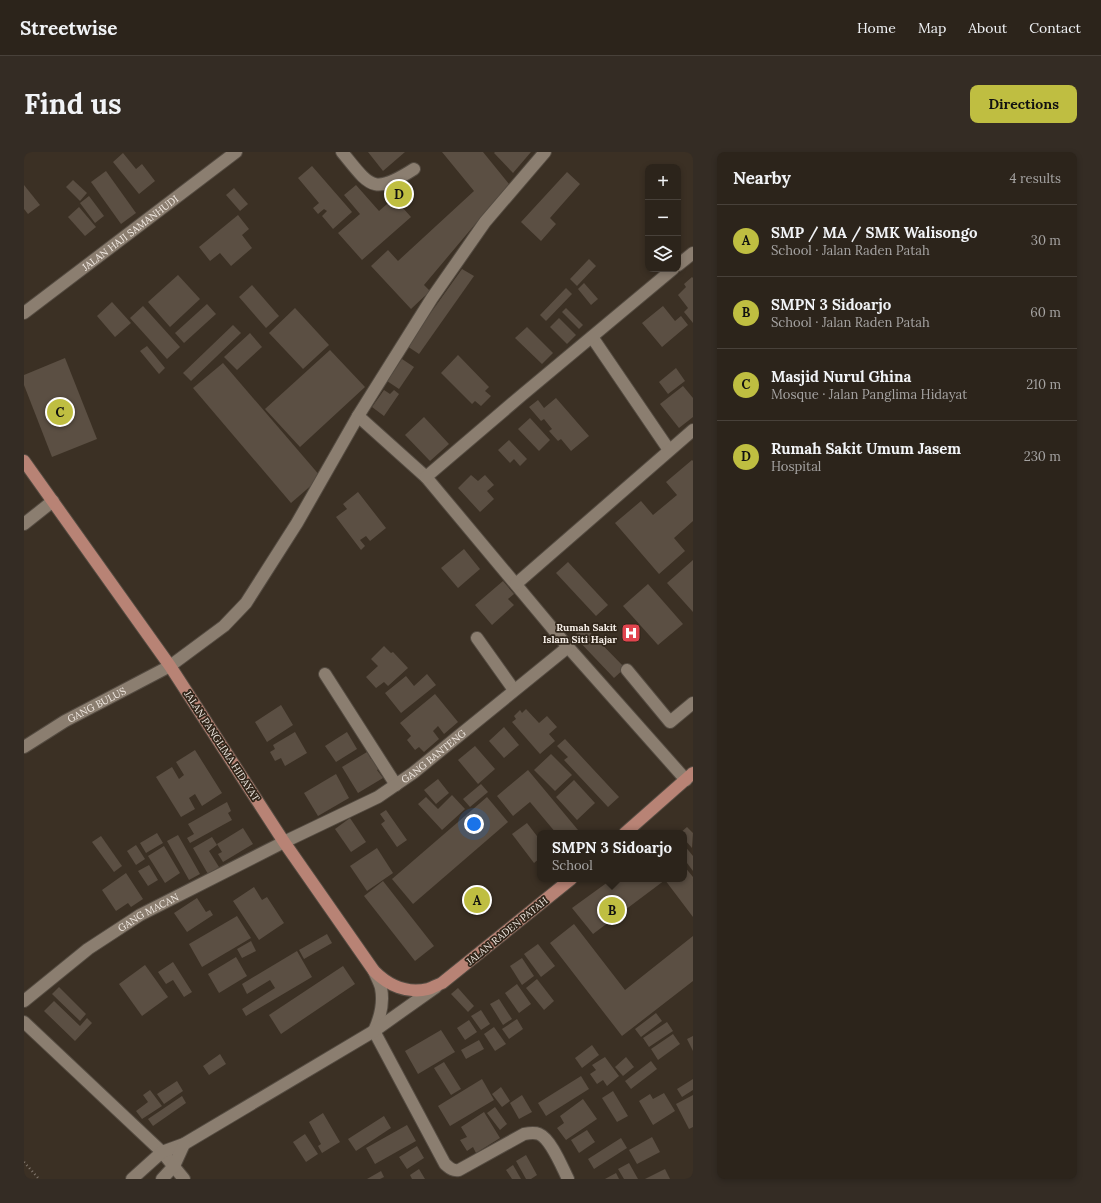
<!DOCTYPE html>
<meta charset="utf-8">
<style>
:root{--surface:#2c241b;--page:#342c24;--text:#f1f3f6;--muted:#a6a4a3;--line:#48413a;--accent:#bfbe41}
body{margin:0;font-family:Lora,serif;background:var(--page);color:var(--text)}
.controls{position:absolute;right:12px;top:12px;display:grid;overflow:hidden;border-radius:8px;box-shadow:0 2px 6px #0003}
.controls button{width:36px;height:36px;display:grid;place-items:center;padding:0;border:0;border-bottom:1px solid var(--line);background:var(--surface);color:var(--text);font:20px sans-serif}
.you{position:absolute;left:450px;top:672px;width:14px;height:14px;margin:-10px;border:3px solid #fff;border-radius:50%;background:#1a73e8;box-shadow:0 0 0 6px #1a73e833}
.badge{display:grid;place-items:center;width:26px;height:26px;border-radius:50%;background:var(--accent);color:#111;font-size:13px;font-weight:700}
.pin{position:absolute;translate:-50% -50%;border:2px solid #fff;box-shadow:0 1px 4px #0006}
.popup{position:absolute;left:513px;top:678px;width:150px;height:52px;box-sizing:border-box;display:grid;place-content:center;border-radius:8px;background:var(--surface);filter:drop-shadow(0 1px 3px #0005);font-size:13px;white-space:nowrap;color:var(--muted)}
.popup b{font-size:15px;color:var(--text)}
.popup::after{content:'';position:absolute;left:50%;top:100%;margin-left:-8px;border:8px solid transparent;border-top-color:var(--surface)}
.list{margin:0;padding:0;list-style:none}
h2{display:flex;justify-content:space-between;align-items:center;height:52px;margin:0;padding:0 16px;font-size:17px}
h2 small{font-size:13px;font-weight:400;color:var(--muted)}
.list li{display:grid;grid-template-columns:26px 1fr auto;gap:12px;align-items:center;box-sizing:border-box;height:72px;padding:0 16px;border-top:1px solid var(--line)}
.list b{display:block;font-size:15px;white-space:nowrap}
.list p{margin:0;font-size:13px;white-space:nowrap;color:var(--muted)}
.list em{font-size:13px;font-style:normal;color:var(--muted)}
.icon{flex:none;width:22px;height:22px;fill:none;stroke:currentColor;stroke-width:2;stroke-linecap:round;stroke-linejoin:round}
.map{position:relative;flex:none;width:669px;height:1027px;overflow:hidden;border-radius:8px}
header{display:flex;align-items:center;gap:24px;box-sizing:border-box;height:56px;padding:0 20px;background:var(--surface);border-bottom:1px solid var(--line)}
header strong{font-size:19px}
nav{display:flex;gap:22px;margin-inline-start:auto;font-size:14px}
.intro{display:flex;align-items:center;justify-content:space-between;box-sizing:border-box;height:96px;padding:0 24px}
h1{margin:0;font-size:28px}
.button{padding:10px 18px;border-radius:8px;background:var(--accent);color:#111;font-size:14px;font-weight:700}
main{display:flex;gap:24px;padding:0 24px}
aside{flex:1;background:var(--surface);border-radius:8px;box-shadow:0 2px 6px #0003}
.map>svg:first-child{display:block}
.building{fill:#5b4f43}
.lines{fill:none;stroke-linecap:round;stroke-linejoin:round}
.minor-casing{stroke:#544b41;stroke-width:14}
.major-casing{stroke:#544b41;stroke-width:14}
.path{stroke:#857b71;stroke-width:2.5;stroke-dasharray:1 3;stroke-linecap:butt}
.minor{stroke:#8b7e70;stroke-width:12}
.major{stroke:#b88375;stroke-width:12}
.labels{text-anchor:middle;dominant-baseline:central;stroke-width:3.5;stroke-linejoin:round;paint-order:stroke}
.street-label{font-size:10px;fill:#f4ece5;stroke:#31261a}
.poi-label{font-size:10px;font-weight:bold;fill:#f4ece5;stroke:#31261a;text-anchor:end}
</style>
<header>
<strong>Streetwise</strong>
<nav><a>Home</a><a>Map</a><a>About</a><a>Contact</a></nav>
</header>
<div class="intro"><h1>Find us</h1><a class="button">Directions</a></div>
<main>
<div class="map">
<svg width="669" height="1027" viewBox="0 0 669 1027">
<rect width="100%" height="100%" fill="#3b3024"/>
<g class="building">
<path d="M344,0h37l-22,19z"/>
<path d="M418,0h41l26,32 -85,101 6,6 -19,18 -40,-43 17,-16 10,11 76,-70z"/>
<path d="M471,0h36l-18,21 -19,-20z"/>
<path d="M99,1l13,16 6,-5 13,17 -16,13 -26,-32z"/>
<path d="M288,14l40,46 -19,17 -11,-13 5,-5 -3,-2 -6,5 -5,-6 6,-5 -21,-25z"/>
<path d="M82,19l30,42 -15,11 -30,-42z"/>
<path d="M543,20l13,12 -30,34 6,6 -15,17 -20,-19z"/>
<path d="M49,28l14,13 -7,8 -14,-14z"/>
<path d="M0,33l16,20 -12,9 -4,-5z"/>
<path d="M332,33l23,26 15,-13 17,19 -49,43 -24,-27 22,-19 -16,-19z"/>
<path d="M210,36l14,16 -8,7 -14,-16z"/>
<path d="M65,44l15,20 -9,7 -15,-20z"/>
<path d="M55,55l17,20 -11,9 -17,-19z"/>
<path d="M214,63l11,14 -7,6 10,13 -21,18 -11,-13 -10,8 -11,-14z"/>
<path d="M565,107l7,7 -19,20 -7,-7z"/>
<path d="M438,117l12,7 -55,78 -12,-8z"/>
<path d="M154,123l22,24 -30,28 -22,-25z"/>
<path d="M668,125l1,1v45l-9,-11 4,-4 -10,-13 8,-8 -2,-3z"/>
<path d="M560,131l14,16 -7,6 -13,-16z"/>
<path d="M228,133l27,31 -13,12 -27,-31z"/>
<path d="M542,136l6,6 -26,27 -6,-6z"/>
<path d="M88,150l19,21 -16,14 -18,-21z"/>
<path d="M183,152l9,10 -32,29 -9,-10z"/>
<path d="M119,154l37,41 -13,12 -37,-41z"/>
<path d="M639,154l12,15 6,-5 7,9 -26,22 -20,-24z"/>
<path d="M271,156l34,37 -26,24 -34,-36z"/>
<path d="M542,156l17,17 -4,4 -17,-17z"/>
<path d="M535,166l17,17 -9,9 -17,-17z"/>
<path d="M209,173l8,8 -50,48 -8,-8z"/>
<path d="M503,175l26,26 -11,11 -27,-26z"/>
<path d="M226,181l12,14 -25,23 -13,-13z"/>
<path d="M123,194l18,22 -6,6 -19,-23z"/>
<path d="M306,198l35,37 -65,60 -35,-38z"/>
<path d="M434,203l31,32 -4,4 6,5 -10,10 -6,-5 -3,3 -31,-31z"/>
<path d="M41,206l32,81 -45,18 -28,-72v-10z"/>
<path d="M378,207l12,8 -15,22 -12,-8z"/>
<path d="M199,211l98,114 -30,26 -98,-115z"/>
<path d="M652,216l9,13 -17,13 -9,-12z"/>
<path d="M659,234l10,12v19l-14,11 -19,-24z"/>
<path d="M360,238l6,4 4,-4 5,4 -15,22 -12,-9z"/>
<path d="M532,246l33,38 -18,15 -10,-12 -3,2 -9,-10 3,-2 -8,-10 -3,2 -12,-14 9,-7 6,8z"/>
<path d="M400,265l25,27 -19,17 -25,-26z"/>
<path d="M506,266l20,22 -11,11 -21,-22z"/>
<path d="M485,288l18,19 -7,7 -6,-7 -4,4 -12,-13z"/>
<path d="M668,308l1,1v60l-19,17 11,13 -26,23 -44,-51 26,-22 12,14 24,-20 -11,-13z"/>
<path d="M447,323l7,6 7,-6 9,10 -7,6 7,8 -14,13 -22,-24z"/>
<path d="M334,340l28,36 -16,13 -4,-5 -6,4 5,6 -4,4 -25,-33 11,-8 -4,-5z"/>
<path d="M440,397l16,20 -22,19 -17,-20z"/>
<path d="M669,408v52l-26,-29z"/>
<path d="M544,410l40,43 -12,11 -40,-43z"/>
<path d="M479,429l11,13 -6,5 6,6 -22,20 -17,-20z"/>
<path d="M624,432l35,40 -25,21 -35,-39z"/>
<path d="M560,474l41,42 -11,10 -40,-42z"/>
<path d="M360,494l7,7 2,-1 15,16 -20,18 -4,-4 -8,6 -10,-11 12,-11 -7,-7z"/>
<path d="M403,522l9,11 -35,28 -16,-20 21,-17 8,10z"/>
<path d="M411,542l23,28 -14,12 -6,-8 -5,5 6,8 -15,13 -5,-5 -4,3 -8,-10 4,-4 -11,-13z"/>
<path d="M257,553l12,20 -26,17 -12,-20z"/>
<path d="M502,557l13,14 8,-7 10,11 -8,7 6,7 -15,13 -28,-32 4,-3 -2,-3 6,-6 2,3z"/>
<path d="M480,575l15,18 -15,13 -15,-17z"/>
<path d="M271,580l12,21 -22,13 -4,-8 -6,3 -5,-9 5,-3 -2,-4z"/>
<path d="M323,580l10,17 -21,13 -11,-16z"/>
<path d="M541,587l54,58 -11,10 -44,-47 4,-3 -11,-11z"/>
<path d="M451,594l20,23 -17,15 -20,-24z"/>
<path d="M171,598l27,43 -20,13 -7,-12 -6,4 6,11 -14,8 -25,-40 16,-10 7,12 5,-4 -8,-13z"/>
<path d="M343,600l4,7 3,-2 7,10 -4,3 6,8 -25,15 -16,-26z"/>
<path d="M527,602l21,21 -17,16 -21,-21z"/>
<path d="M504,618l50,60 -3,3h-19l-26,-31 -17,14 -16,-20z"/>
<path d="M312,622l13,24 -31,18 -14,-23z"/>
<path d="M414,627l11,14 -13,11 -12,-14z"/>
<path d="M550,628l21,23 -18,17 -21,-23z"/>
<path d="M457,632l7,8 -18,15 -7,-8z"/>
<path d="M428,643l13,14 -23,21 -24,-26 8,-7 12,12z"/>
<path d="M463,645l21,25 -95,82 -21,-25z"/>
<path d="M203,650l4,9 -3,2 4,7 -42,23 -3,-5 7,-4 -6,-10z"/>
<path d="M362,658l21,30 -10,7 -16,-23 4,-3 -5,-7z"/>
<path d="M326,666l16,24 -15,10 -16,-23z"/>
<path d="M503,671l13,17v18l-6,5 -22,-29z"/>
<path d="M663,675l6,6 -1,15 -8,-9v-6h-4z"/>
<path d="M219,676l10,16 -30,18 -5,-8 4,-2 -5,-8z"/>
<path d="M133,681l6,10 -17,10 -6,-10z"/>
<path d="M154,683l22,39 -11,6 -22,-39z"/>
<path d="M77,684l21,30 -8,6 -22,-30z"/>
<path d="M188,685l5,8 -8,6 10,16 -11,7 -15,-26z"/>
<path d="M112,693l9,14 -9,6 -9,-14z"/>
<path d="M660,693l9,11v15l-9,-12z"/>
<path d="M140,694l16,27 -15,10 -17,-27z"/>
<path d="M353,696l16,25 -26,18 -17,-25z"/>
<path d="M125,713l9,15 -10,6 -10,-15z"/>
<path d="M660,714l9,11v40l-28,-37 -72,54 -21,-26 40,-29h72z"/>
<path d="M102,721l17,26 -12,8 -3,-4 -12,8 -14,-21z"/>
<path d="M359,729l51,65 -19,15 -51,-65z"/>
<path d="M230,735l8,13 5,-3 17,26 -25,17 -26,-39z"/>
<path d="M173,746l9,14 4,-2 3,5 -26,17 -13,-19z"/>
<path d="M213,764l14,22 -49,29 -13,-23z"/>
<path d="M550,772l51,66 68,-54v45l-71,55 -72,-93z"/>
<path d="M303,782l5,9 -28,16 -5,-9z"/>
<path d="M227,789l5,10 -14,7 -5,-9z"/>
<path d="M514,792l17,22 -14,11 -17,-23z"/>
<path d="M273,799l15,26 -66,39 -4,-7 33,-21 -5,-8 -23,14 -5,-10z"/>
<path d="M212,805l11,19 -28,17 -11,-19z"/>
<path d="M498,806l12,18 -12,9 -12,-19z"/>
<path d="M149,810l19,30 -8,5 -11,-17 -7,4 -8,-12z"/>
<path d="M121,813l23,32 -26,19 -23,-32z"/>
<path d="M319,814l12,18 -74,50 -12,-19z"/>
<path d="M513,827l17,22 -10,9 -18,-22z"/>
<path d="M493,832l14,20 -12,9 -14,-20z"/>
<path d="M35,835l27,27 -6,7 -28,-27z"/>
<path d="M434,836l16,18 -6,6 -17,-18z"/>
<path d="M475,847l13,20 -9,6 -13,-21z"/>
<path d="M30,849l26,25 7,-8 5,5 -17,18 -31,-30z"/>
<path d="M457,858l9,14 -9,6 -10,-14z"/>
<path d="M632,861l6,8 -21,16 -6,-8z"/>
<path d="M493,867l6,10 -14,10 -7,-10z"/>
<path d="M445,868l8,12 -12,8 -8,-12z"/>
<path d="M643,870l6,9 -24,16 -6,-9z"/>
<path d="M470,875l12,17 -11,7 -11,-17z"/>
<path d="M417,878l14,22 -37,22 -13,-23z"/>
<path d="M649,882l7,10 -22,16 -7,-11z"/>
<path d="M669,884v15l-6,-12z"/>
<path d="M455,888l5,9 -18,10 -5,-9z"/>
<path d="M568,893l7,10 -17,13 -7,-10z"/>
<path d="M196,902l6,10 -17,11 -6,-9z"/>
<path d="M581,905l14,19 -12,10 -4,-6 -6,4 -7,-10 6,-4 -4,-5z"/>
<path d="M602,905l8,10 -11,9 -8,-9z"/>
<path d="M627,909l6,8 -26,20 -6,-8z"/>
<path d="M420,910l17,27 -10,6 -17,-27z"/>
<path d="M557,924l8,13 -43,27 -8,-13z"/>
<path d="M458,927l12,21 -44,26 -12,-20z"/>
<path d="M669,927v11l-11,7 -5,-8z"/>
<path d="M153,929l6,10 -19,13 -7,-10z"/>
<path d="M477,935l9,14 -8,6 -10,-13z"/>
<path d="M126,938l12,16 -20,13 -6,-8 12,-9 -5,-7z"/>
<path d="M589,939l15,25 -11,6 -15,-24z"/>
<path d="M640,941l11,18 -22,14 -14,-24 11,-7 3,5z"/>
<path d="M498,943l10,17 -13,7 -9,-16z"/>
<path d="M669,943v32l-4,2 -13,-25z"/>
<path d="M158,944l4,7 -33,23 -5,-7z"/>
<path d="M559,947l14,20 -31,21 -9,-12 7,-5 -4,-7z"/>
<path d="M471,955l12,17 -7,6 -13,-17z"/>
<path d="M460,960l16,26 -24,15 -3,-6 -6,4 -7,-11 7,-3 -6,-10z"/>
<path d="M299,961l17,29 -18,11 -4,-7 3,-2 -12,-22z"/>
<path d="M360,964l7,12 -35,23 -8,-12z"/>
<path d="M383,973l9,16 -41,23 -9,-16z"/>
<path d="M563,978l8,12 -16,11 -8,-13z"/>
<path d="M281,982l13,20 -12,8 -13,-20z"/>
<path d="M628,985l8,15 -23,12 -8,-14z"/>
<path d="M597,986l6,10 -33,21 -6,-10z"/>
<path d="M393,994l7,12 -17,11 -8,-12z"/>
<path d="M502,1003l11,20 -6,4h-5l-10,-18z"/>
<path d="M605,1011l9,16h-14l-6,-10z"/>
<path d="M489,1013l8,14h-9l-6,-9z"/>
<path d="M395,1017l6,10h-13l-2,-4z"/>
<path d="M641,1017l5,10h-25z"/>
<path d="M357,1019l3,6 -4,2h-13z"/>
<path d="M592,1021l3,6h-14z"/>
</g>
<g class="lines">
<g class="minor-casing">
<g id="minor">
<path d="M318,0c28,34 30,44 72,17"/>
<path d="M654,113l15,-12"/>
<path id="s1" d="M0,161l212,-161"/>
<path d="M568,185l77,113"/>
<path d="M334,264l68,61 142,170 118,133"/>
<path d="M402,325l96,-82 151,-126"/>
<path d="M0,372l29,-23"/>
<path d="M492,432l177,-154"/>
<path d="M453,486l37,52"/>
<path d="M603,518l43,52 23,-19"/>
<path d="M301,522l71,111"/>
<path id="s2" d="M0,595l41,-26 105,-55 54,-40 22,-23 51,-80 61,-107 74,-118 53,-76 60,-70"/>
<path d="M350,819c2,5 6,12 7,17 3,15 -1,30 -7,43l71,133c5,4 7,7 14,6l65,-36c5,-1 10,-2 15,0 12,5 23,33 29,45"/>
<path id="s3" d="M0,849l64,-52 52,-34 144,-73 94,-45 35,-24 155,-126"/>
<path d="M0,870l138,130 22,27"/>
<path d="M108,1027l30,-27 22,-8 190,-113 62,-44"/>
<path d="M138,1027l12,-13 10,-22"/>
</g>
</g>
<g class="major-casing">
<g id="major">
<path d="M0,309l146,205 114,176 90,129c14,14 33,23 54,18 4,-1 9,-4 14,-6l129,-104"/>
<path d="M601,681l68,-60"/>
</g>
</g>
<path class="path" d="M0,1010l15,17"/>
<use href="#minor" class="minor"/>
<use href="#major" class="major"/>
</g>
<defs>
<g id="hospital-square" transform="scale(1)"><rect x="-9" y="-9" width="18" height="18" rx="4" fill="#e0444e" stroke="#31261a"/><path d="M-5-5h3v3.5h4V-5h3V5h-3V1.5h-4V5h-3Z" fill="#fff"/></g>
</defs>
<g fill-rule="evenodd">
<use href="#hospital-square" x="607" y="481"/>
</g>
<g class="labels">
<g class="street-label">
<text stroke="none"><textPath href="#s1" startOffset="133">JALAN HAJI SAMANHUDI</textPath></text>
<text stroke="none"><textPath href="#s2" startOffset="84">GANG BULUS</textPath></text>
<text transform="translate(198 594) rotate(57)">JALAN PANGLIMA HIDAYAT</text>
<text stroke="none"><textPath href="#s3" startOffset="479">GANG BANTENG</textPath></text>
<text stroke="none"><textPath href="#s3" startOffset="153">GANG MACAN</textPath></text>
<text transform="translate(483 779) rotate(-39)">JALAN RADEN PATAH</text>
</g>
<g class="poi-label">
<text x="593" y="475">Rumah Sakit<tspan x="593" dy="12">Islam Siti Hajar</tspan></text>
</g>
</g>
</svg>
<div class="controls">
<button>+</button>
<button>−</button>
<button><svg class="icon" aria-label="layers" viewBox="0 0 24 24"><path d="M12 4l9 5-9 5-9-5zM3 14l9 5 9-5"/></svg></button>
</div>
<div class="you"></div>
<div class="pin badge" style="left:453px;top:748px">A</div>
<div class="pin badge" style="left:588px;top:758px">B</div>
<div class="popup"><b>SMPN 3 Sidoarjo</b>School</div>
<div class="pin badge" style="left:36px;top:260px">C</div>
<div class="pin badge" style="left:375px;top:42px">D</div>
</div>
<aside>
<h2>Nearby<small>4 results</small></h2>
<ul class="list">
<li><span class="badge">A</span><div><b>SMP / MA / SMK Walisongo</b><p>School · Jalan Raden Patah</p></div><em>30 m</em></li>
<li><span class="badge">B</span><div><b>SMPN 3 Sidoarjo</b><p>School · Jalan Raden Patah</p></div><em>60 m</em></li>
<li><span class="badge">C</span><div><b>Masjid Nurul Ghina</b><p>Mosque · Jalan Panglima Hidayat</p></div><em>210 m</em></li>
<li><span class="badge">D</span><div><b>Rumah Sakit Umum Jasem</b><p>Hospital</p></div><em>230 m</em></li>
</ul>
</aside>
</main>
